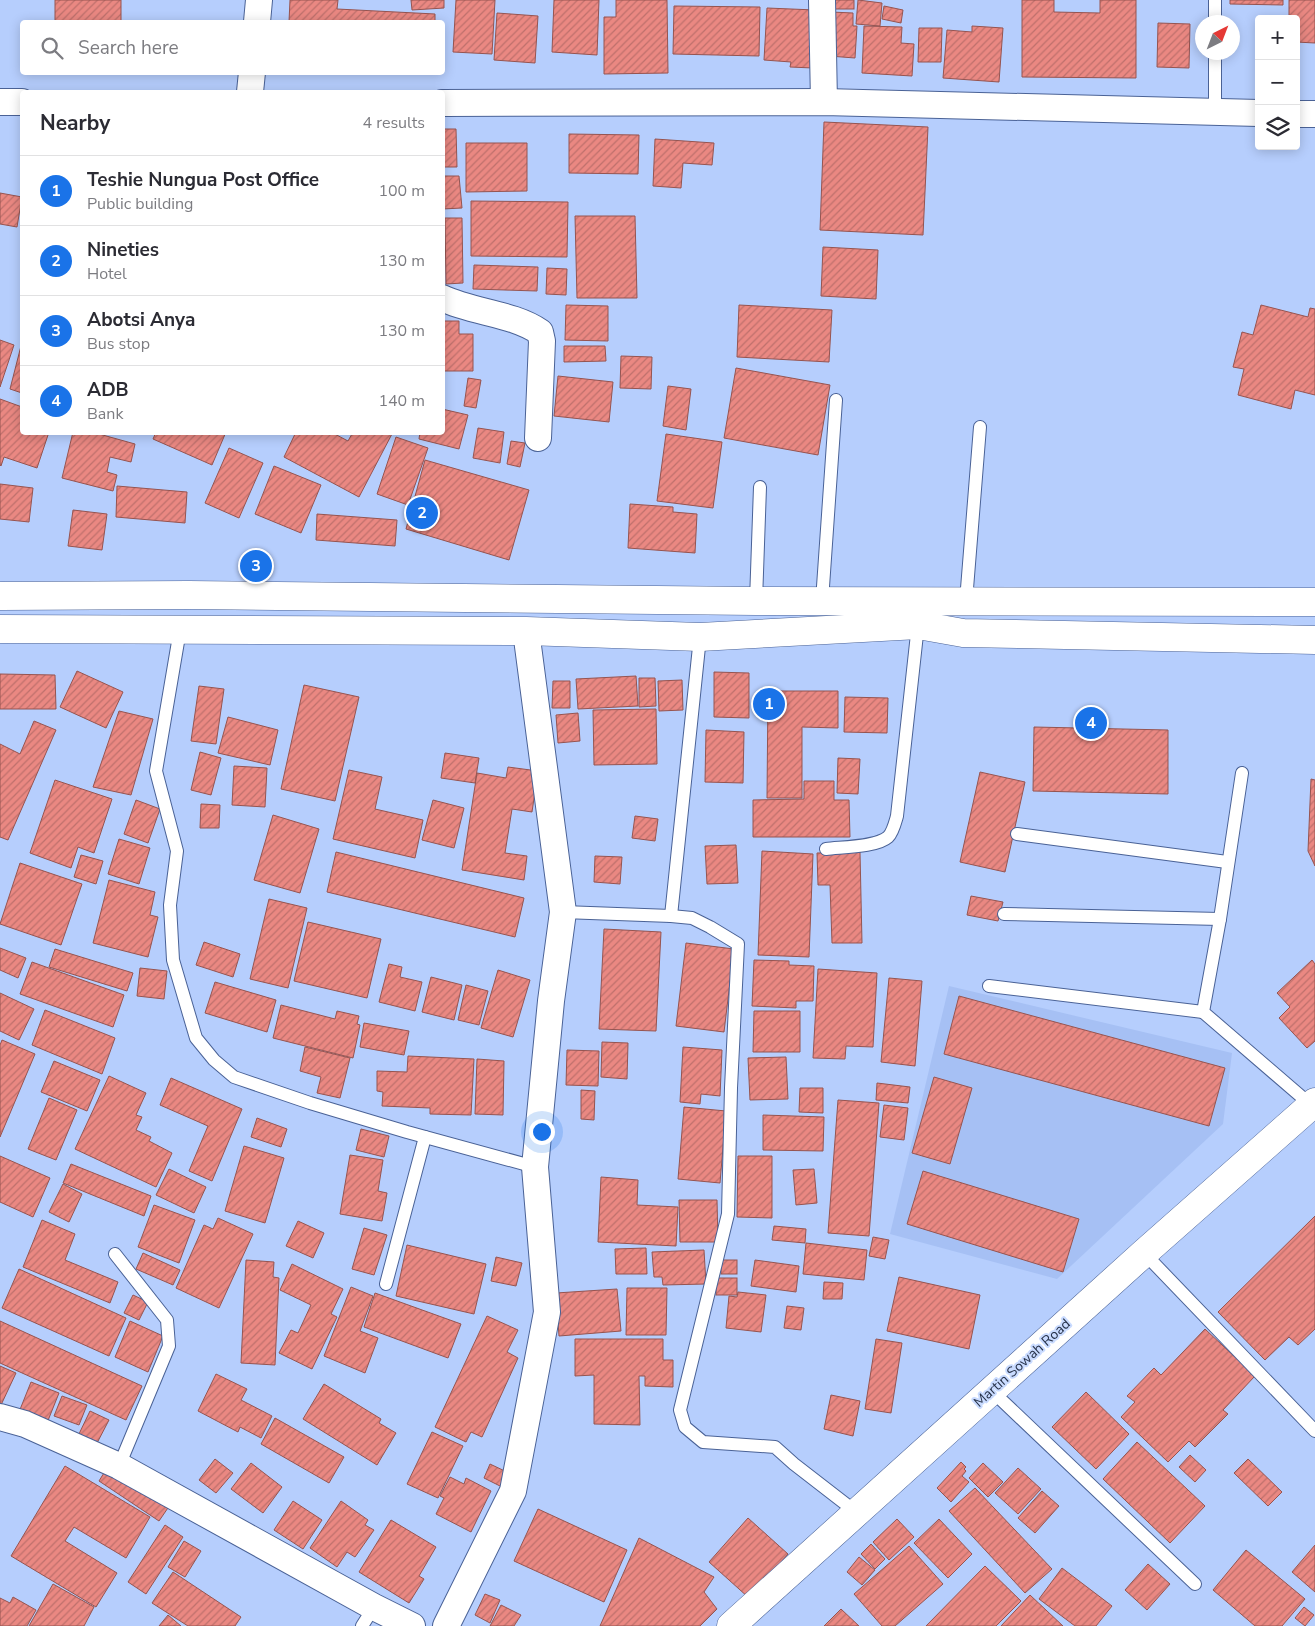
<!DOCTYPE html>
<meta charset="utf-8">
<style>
:root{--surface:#fff;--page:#f2f2f3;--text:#2b2b33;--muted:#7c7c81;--line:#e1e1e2;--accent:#1a73e8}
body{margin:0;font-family:"Nunito Sans",sans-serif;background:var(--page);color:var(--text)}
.controls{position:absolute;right:15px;top:15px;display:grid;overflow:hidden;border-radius:5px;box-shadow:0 2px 12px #0003}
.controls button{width:45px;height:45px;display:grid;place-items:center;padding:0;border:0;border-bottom:1px solid var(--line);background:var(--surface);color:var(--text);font:25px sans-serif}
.compass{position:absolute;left:1195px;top:15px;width:45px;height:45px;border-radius:50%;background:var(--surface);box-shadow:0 2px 12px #0003;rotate:42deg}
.you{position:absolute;left:541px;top:1131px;width:18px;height:18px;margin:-12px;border:4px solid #fff;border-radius:50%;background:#1a73e8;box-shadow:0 0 0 8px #1a73e833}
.badge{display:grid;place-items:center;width:32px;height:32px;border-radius:50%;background:var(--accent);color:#fff;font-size:16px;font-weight:700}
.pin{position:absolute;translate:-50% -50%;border:2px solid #fff;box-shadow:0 1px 5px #0006}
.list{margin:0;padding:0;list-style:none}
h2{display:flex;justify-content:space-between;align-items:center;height:65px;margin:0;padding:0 20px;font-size:21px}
h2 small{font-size:16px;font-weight:400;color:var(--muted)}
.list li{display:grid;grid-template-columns:32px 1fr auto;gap:15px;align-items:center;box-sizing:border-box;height:70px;padding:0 20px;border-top:1px solid var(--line)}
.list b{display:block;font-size:19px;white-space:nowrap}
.list p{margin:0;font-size:16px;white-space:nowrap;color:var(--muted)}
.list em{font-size:16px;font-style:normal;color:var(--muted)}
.icon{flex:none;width:28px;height:28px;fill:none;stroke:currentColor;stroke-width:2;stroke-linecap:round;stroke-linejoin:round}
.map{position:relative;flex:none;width:1315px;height:1626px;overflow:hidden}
.search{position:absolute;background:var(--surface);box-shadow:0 2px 12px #0003;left:20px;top:20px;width:425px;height:55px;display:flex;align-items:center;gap:12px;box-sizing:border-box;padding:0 18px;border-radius:5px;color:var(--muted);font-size:19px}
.panel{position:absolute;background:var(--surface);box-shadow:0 2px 12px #0003;left:20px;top:90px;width:425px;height:345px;border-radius:5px}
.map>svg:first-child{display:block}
.built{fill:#a6c0f4}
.building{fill:url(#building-hatch);stroke:#965450}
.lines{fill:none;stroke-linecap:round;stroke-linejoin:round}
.service-casing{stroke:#4a6296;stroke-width:14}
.minor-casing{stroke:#4a6296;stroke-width:28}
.tertiary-casing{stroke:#4a6296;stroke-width:29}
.primary-casing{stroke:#4a6296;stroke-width:29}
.service{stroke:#fff;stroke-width:12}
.minor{stroke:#fff;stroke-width:26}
.tertiary{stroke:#fff;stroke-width:28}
.primary{stroke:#fff;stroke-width:28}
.labels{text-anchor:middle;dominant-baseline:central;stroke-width:4;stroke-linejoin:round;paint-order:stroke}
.street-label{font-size:14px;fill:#273249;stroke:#c9dbff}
</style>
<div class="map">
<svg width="1315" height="1626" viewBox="0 0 1315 1626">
<defs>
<pattern id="building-hatch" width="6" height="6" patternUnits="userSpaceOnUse" patternTransform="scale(1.25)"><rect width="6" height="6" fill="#ea8882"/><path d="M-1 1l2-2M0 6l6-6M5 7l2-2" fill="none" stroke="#be706c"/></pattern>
</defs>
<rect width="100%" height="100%" fill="#b6cefd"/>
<path class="built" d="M949,986l283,67 -9,71 -166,155 -167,-45z"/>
<g class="building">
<rect x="55" y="0" width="66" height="22"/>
<path d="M290,0h48l-1,9 98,5v8h-146z"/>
<path d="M411,0h33v8l-32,2z"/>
<path d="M456,0h39l-3,54 -39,-2z"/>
<path d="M554,0h45l-2,55 -45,-3z"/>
<path d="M616,0h51l1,73 -64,1v-57h12z"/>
<rect x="833" y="0" width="21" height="9"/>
<path d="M858,0l24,3 -2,23 -24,-2z"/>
<path d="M1022,0h32v12l46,1v-13h36v78l-114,-1z"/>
<path d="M1230,0h53v5l-53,-1z"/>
<path d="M1289,0h26v43l-19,-1v-23h-7z"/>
<path d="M674,6l86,1 -1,49 -86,-2z"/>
<path d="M884,6l19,4 -2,13 -19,-4z"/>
<path d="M767,8l48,2 -2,58 -23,-1 1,-5 -27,-2z"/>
<path d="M831,12l22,1v13h4l-2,32 -26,-2z"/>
<path d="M497,13l41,3 -3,47 -41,-3z"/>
<path d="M1158,23l32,1 -1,44 -32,-1z"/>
<path d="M864,26l38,1 -1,16 13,1 -2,32 -50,-3z"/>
<path d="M972,26l31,2 -4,54 -56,-4 4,-48 25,2z"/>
<path d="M919,28h23l-1,34h-23z"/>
<path d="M824,122l104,5 -5,108 -103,-5z"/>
<path d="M442,129h14l1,38h-15z"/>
<path d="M569,134l70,1 -1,39 -69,-1z"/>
<path d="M655,139l59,4 -2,22 -29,-2 -2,25 -28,-2z"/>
<path d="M466,143h61v48l-61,1z"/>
<path d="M442,176h17l3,32 -20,1z"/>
<path d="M0,193l22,4 -5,30 -17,-3z"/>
<path d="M471,201l97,1 -1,55 -96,-1z"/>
<path d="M575,216h60l2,82h-60z"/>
<path d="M445,218h17l1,65 -17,1z"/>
<path d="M823,247l55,3 -2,49 -55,-3z"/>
<path d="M474,265l64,2 -1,24 -64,-2z"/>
<path d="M547,268l20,1 -1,26 -20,-1z"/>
<path d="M566,305l42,1v35l-43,-1z"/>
<path d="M739,305l93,5 -3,52 -92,-5z"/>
<path d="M1261,305l47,12 2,-9 5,1v86l-20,-5 -4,19 -53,-14 6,-26 -11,-2 9,-35 11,3z"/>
<path d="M442,321h17v13h14v37h-31z"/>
<path d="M0,340l14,5 -14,42z"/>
<path d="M22,342v51l-12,-4z"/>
<path d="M564,346h41l1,15 -42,1z"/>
<path d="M621,356l31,1 -1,32 -31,-1z"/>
<path d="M736,368l94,17 -12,70 -94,-17z"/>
<path d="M558,376l55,6 -4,40 -55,-6z"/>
<path d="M468,378l13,2 -5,28 -12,-2z"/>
<path d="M668,386l23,3 -5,41 -23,-4z"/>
<path d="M0,399l22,8v25h27l-12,36 -33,-11 -3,9 -1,-1z"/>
<path d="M442,409l26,6 -9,34 -40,-10 1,-7h22z"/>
<path d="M478,428l26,4 -4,31 -27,-5z"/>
<path d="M73,432h19l43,12 -4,18 -21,-5 -3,15 10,3 -4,16 -51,-13z"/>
<path d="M156,432h70l-14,33 -59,-26z"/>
<path d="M296,432h35l17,9 5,-9h40l-34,65 -75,-40z"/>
<path d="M666,434l56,8 -9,66 -56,-7z"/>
<path d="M396,437l32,11 -20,57 -31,-11z"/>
<path d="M511,441l14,2 -5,24 -13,-3z"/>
<path d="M229,448l34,15 -24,55 -34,-15z"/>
<path d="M425,460l104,30 -20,70 -103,-31z"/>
<path d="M274,466l47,19 -20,48 -46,-19z"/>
<path d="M0,484l33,4 -4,34 -29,-3z"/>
<path d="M117,486l70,6 -2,31 -69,-6z"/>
<path d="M630,504l43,3v5l24,2 -2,39 -67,-5z"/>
<path d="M73,510l34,4 -5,36 -34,-4z"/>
<path d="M317,514l80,6 -2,26 -79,-6z"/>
<path d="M77,671l46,21 -17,36 -46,-21z"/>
<path d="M714,672l35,1v45l-35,-1z"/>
<path d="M0,674l55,1 1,34h-56z"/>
<path d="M636,676l2,30 -60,3 -2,-30z"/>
<path d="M639,678h16l1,28 -17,1z"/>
<path d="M682,680l1,30 -24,1 -1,-30z"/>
<path d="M553,681h17v27h-18z"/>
<path d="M304,685l55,12 -24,104 -54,-12z"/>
<path d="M199,686l25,3 -8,55 -25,-3z"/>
<path d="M768,691h70v37l-36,-1v71h-35z"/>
<path d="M845,697l43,1 -1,35 -43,-1z"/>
<path d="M656,709l1,55 -63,1 -1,-55z"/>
<path d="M119,711l34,8 -22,76 -38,-8z"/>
<path d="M578,713l2,28 -22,2 -2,-28z"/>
<path d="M228,717l50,13 -8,35 -52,-12z"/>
<path d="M34,721l22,9 -48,110 -8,-3v-93l20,10z"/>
<path d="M1034,727l134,3v64l-135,-3z"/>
<path d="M706,730l38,2 -1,51 -38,-1z"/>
<path d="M200,752l21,6 -10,37 -20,-5z"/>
<path d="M445,753l34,5 -4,25 -34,-5z"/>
<path d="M838,758l22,1 -2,35 -21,-1z"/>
<path d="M234,766l33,2 -2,39 -33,-2z"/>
<path d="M508,767l30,4 -6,41 -20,-3 -7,44 22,3 -3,24 -62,-10 15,-97 29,5z"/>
<path d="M349,770l33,7 -7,32 48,11 -8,38 -82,-19z"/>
<path d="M980,772l45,10 -20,90 -45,-10z"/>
<path d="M1311,779l4,1v86l-7,-15z"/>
<path d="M55,780l57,19 -18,54 -16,-6 -7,21 -41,-15z"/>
<path d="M804,781h30v19h15l1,37h-97v-37l51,-1z"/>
<path d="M136,800l24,9 -12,34 -24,-9z"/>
<path d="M433,800l31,8 -10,40 -32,-8z"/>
<path d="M201,804l19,1 -1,23h-19z"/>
<path d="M273,815l46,14 -19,64 -46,-13z"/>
<path d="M635,816l23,3 -3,22 -23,-3z"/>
<path d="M119,839l31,9 -11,36 -31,-10z"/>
<path d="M736,845l2,38 -31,1 -2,-38z"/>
<path d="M762,851l51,3 -4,103 -51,-2z"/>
<path d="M336,852l188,46 -9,39 -188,-45z"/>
<path d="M860,852l2,91h-30l-2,-58h-12l-1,-32z"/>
<path d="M81,855l22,6 -7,23 -22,-7z"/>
<path d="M595,856l27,1 -2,27 -26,-2z"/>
<path d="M20,863l62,21 -21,61 -61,-21z"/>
<path d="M109,880l46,12 -5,23 8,2 -10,40 -55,-14z"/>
<path d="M971,896l32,6 -5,19 -31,-6z"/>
<path d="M269,899l38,9 -19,80 -38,-9z"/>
<path d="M308,922l73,17 -14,59 -73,-17z"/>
<path d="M604,929l57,3 -5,99 -57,-2z"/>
<path d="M204,942l36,12 -7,23 -37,-12z"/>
<path d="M686,943l48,6 -10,83 -48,-6z"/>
<path d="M0,948l26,10 -8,20 -18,-8z"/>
<path d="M55,949l78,24 -6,18 -78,-24z"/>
<path d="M754,960l35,1v4l25,1 -1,35h-17v7l-44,-2z"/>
<path d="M1312,960l3,4v77l-8,7 -28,-30 11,-11 -13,-14z"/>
<path d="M32,962l92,33 -11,32 -93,-33z"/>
<path d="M389,964l13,3 -2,10 22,5 -7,29 -36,-9z"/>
<path d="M140,968l27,3 -3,28 -27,-3z"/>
<path d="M818,969l59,4 -4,74 -27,-1 -1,13 -32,-1z"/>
<path d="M498,970l32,10 -17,57 -32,-9z"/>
<path d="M431,977l31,8 -8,35 -32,-8z"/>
<path d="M889,978l33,3 -7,85 -34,-4z"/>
<path d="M215,982l61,18 -9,32 -62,-19z"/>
<path d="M466,985l22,6 -9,34 -21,-5z"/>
<path d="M0,993l34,16 -15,31 -19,-9z"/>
<path d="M959,996l266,72 -16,58 -265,-72z"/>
<path d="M281,1005l54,14 2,-8 22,5 -2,8 3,1 -7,33 -80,-20z"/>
<path d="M45,1010l70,28 -13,36 -70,-29z"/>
<path d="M754,1011h46v41h-47z"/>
<path d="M364,1023l45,8 -5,24 -44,-8z"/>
<path d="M2,1040l33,14 -35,83v-92z"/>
<path d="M602,1042l26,1 -1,36 -26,-2z"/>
<path d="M305,1047l45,11 -10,40 -23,-5 4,-16 -21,-6z"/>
<path d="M683,1047l39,3 -2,46 -19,-2 -1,10 -20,-2z"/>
<path d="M567,1050l32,1 -1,35 -32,-1z"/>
<path d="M408,1056l66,3 -3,56 -41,-1v-6l-48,-2 1,-14 -6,-1v-20l30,1z"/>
<path d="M786,1057l2,42 -38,1 -2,-42z"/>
<path d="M477,1059l27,2 -1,54 -28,-1z"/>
<path d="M54,1061l46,19 -13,31 -46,-19z"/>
<path d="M109,1076l37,17 -10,22 6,2 -6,13 15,7 -2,4 23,12 -16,34 -81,-38z"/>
<path d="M934,1077l38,11 -22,76 -38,-11z"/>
<path d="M171,1078l71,31 -30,72 -23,-10 19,-45 -48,-21z"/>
<path d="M877,1083l33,4 -2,16 -32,-3z"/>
<path d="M800,1088h23v25l-24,-1z"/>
<path d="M581,1090l14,1 -1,29 -13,-1z"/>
<path d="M49,1098l28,12 -21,50 -28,-11z"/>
<path d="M838,1100l41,3 -10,133 -41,-3z"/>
<path d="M884,1105l24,3 -4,32 -24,-3z"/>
<path d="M684,1107l42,4 -6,72 -42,-4z"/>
<path d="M763,1115l61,2 -1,34 -60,-1z"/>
<path d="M257,1118l30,11 -6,18 -30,-10z"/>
<path d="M361,1129l28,7 -5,21 -28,-7z"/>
<path d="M244,1146l40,12 -19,65 -40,-12z"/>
<path d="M350,1155l33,5 -5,31 9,2 -5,28 -42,-7z"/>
<path d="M0,1156l50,22 -17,39 -33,-15z"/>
<path d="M738,1156h34v62l-35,-1z"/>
<path d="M71,1164l80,32 -7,20 -81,-33z"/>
<path d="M169,1169l37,18 -12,26 -38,-18z"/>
<path d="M814,1169l3,34 -21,2 -3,-35z"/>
<path d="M923,1171l156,48 -16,53 -156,-48z"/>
<path d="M601,1177l37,3 -1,25 41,2 -2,39 -78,-4z"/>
<path d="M63,1184l19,10 -13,28 -20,-10z"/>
<path d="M679,1200h38l1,42h-38z"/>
<path d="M154,1205l41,15 -16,43 -41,-16z"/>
<path d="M1315,1216v113l-17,16 -9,-8 -24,23 -47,-48z"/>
<path d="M218,1218l35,16 -34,74 -43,-20 28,-63 9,4z"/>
<path d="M42,1220l33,14 -10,26 53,22 -8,21 -87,-36z"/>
<path d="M298,1221l26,12 -11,25 -27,-12z"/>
<path d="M774,1226l32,3 -1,14 -33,-3z"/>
<path d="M364,1228l23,7 -13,40 -22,-6z"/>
<path d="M873,1237l16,3 -4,19 -16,-3z"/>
<path d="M806,1243l61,7 -3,30 -61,-6z"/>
<path d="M407,1245l79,19 -12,50 -78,-18z"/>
<path d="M646,1248l1,26h-31l-1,-25z"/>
<path d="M704,1250l2,34 -43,1 -1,-8h-8l-2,-25z"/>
<path d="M143,1253l37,17 -7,15 -37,-16z"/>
<path d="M496,1257l26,6 -6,23 -25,-5z"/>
<path d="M246,1260l28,2 -1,15 6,1 -4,87 -34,-2z"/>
<rect x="721" y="1260" width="16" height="14"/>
<path d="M755,1260l44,6 -3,26 -45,-6z"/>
<path d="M292,1264l51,25 -12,25 6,3 -25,52 -33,-16 12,-23 7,3 13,-28 -31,-15z"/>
<path d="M19,1269l107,49 -17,38 -107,-48z"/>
<path d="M899,1277l81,18 -11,54 -82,-18z"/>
<rect x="716" y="1278" width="21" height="17"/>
<path d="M824,1282l19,1 -1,16h-19z"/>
<path d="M351,1287l22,9 -13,35 18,7 -13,35 -41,-17z"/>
<path d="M627,1288h40l-1,47h-40z"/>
<path d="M617,1289l4,42 -62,5 -3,-43z"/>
<path d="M738,1292l28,3 -5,37 -35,-4 3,-32 8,1z"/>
<path d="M375,1293l86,31 -13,34 -84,-31z"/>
<path d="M133,1295l15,7 -9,18 -15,-7z"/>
<path d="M787,1306l17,2 -3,22 -17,-2z"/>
<path d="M487,1316l31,14 -11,22 11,6 -36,79 -11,-5 -5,10 -31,-15z"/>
<path d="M0,1321l142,65 -16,34 -126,-57z"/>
<path d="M130,1321l33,15 -15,36 -33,-15z"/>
<path d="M1205,1329l50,47 -32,34 5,4 -33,33 -6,-6 -21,21 -47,-45 14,-15 -8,-6 27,-28 7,7z"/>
<path d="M575,1339h88v21h10v27l-28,-1v-10h-6l1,49 -46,-1v-49l-19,1z"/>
<path d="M876,1339l26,4 -11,70 -26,-4z"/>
<path d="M0,1366l16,7 -15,32h-1z"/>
<path d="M216,1374l31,15 -6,11 31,16 -11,22 -21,-11 -2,5 -40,-21z"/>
<path d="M31,1382l28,11 -12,30 -28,-11z"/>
<path d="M324,1384l57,35 -2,4 17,10 -19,32 -74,-46z"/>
<path d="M1086,1392l43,42 -33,35 -44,-42z"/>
<path d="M831,1395l29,6 -7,35 -29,-7z"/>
<path d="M62,1396l25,9 -8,20 -25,-9z"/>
<path d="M90,1411l19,9 -13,25 -18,-9z"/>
<path d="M275,1418l69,39 -15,26 -68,-39z"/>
<path d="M432,1432l31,14 -25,52 -31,-14z"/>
<path d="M1137,1442l68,64 -35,37 -67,-64z"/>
<path d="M1190,1455l16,15 -11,12 -16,-15z"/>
<path d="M215,1459l18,14 -17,20 -17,-13z"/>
<path d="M1248,1459l34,33 -14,14 -34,-33z"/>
<path d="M961,1462l5,5 -2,2 2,2 -4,5 7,6 -18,20 -14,-14z"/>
<path d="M251,1463l31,24 -19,26 -32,-24z"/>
<path d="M983,1463l20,19 -15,15 -19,-19z"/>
<path d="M490,1464l19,9 -7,14 -18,-9z"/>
<path d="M65,1466l85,51 -24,41 -52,-31 -9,14 52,32 -21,34 -85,-51z"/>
<path d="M107,1468l65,34 -13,19 -60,-40z"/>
<path d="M1018,1468l23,21 -23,25 -23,-21z"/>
<path d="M450,1477l14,7 2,-6 25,13 -20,41 -35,-18 8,-16 -4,-2z"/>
<path d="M975,1488l77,81 -27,24 -76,-82z"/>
<path d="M1042,1491l17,15 -24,27 -17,-15z"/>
<path d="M293,1501l29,19 -19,29 -29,-19z"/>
<path d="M341,1501l27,19 -3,5 9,5 -19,27 -8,-5 -10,15 -27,-19z"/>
<path d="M538,1509l89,41 -23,52 -90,-41z"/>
<path d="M748,1518l40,36 -39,44 -40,-36z"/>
<path d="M897,1519l17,18 -25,23 -16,-18z"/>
<path d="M939,1519l33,35 -24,24 -34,-35z"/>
<path d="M391,1520l45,27 -17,29 5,3 -15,24 -50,-31z"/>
<path d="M165,1525l18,12 -37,57 -18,-12z"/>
<path d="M639,1538l75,39 -10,15 13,17 -17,17h-100z"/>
<path d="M184,1541l17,10 -16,26 -17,-10z"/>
<path d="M871,1544l14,15 -10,10 -14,-15z"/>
<path d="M1315,1545v47l-23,-20z"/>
<path d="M909,1546l34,38 -48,42h-13l-28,-32z"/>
<path d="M1246,1550l59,49 -23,27h-27l-42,-36z"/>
<path d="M859,1557l16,13 -13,15 -15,-13z"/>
<path d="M1148,1564l22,20 -23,26 -22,-20z"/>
<path d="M985,1566l36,35 -25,25h-70z"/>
<path d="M1062,1568l50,38 -16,20h-21l-36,-27z"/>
<path d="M173,1572l68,45 -6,9h-47l-36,-23z"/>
<path d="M53,1584l41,23 -10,19h-55z"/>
<path d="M485,1594l15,6 -10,23 -15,-8z"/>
<path d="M1030,1595l33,31h-62z"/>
<path d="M13,1597l23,13 -9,16h-27v-28l10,5z"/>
<path d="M501,1605l20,10 -7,11h-24z"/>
<path d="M1304,1607l10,8 -9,11 -10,-8z"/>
<path d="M841,1609l18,17h-35z"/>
<path d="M168,1615l13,11h-22z"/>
</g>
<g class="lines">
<g class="service-casing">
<g id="service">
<path d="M1215,22v-22"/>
<path d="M1215,112v-60"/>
<path d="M756,601l4,-114"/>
<path d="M822,601l14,-201"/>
<path d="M966,601l14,-174"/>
<path d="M180,630l-24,141 21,80 -7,54 3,55 23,78 18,22 20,17 76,26 97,29 128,35"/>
<path d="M1242,773l-22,146 -17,93 108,93"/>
<path d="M1017,834l210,28"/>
<path d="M826,849c16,-2 51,-2 62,-12 5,-5 7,-14 9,-21l21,-191"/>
<path d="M563,912l108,4 21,2 18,9 28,17 -7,144 -3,126 -48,196 5,17 18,15 72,5 19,17 62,48"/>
<path d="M1004,914l216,5"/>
<path d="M671,916l29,-279"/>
<path d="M989,986l214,26"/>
<path d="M1144,1253l171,178"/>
<path d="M115,1254l52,66 2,26 -50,120"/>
<path d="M386,1284l39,-147"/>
<path d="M992,1391l203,193"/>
<path d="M362,1626l12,-19"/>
</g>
</g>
<g class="minor-casing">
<g id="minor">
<path d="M822,0l2,102"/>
<path d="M257,22l2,-22"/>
<path d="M250,92l2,-20"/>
<path d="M0,102h22"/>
<path d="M442,103l382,-1 435,11"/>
<path d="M1296,114h19"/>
<path d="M442,298c32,15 70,15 98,34l2,9 -4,97"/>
<path d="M0,1417l25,7 94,42 255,141 38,19"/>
<path d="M446,1626l67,-135 34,-179 -12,-145 16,-166 12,-89 -37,-281"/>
</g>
</g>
<g class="tertiary-casing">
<path id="tertiary" d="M731,1626l413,-373 171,-151"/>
</g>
<g class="primary-casing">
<g id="primary">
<path d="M0,596l189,-1 567,6 559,1"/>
<path d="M0,629l526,2 174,6 218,-12 45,8 352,7"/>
</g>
</g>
<use href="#service" class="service"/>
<use href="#minor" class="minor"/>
<use href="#tertiary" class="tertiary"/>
<use href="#primary" class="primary"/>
</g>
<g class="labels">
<g class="street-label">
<text transform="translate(1022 1363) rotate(-42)">Martin Sowah Road</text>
</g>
</g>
</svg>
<div class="controls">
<button>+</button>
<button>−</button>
<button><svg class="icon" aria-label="layers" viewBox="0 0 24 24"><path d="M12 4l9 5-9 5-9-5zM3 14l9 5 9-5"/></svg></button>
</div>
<svg class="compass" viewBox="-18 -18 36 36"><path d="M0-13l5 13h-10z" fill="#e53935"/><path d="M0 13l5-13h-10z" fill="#7c7c81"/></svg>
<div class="you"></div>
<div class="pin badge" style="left:769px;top:704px">1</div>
<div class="pin badge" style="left:422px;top:513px">2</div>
<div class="pin badge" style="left:256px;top:566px">3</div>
<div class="pin badge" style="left:1091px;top:723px">4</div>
<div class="search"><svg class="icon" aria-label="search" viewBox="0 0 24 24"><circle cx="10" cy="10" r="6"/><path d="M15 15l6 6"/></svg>Search here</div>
<section class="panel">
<h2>Nearby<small>4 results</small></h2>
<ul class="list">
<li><span class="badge">1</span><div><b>Teshie Nungua Post Office</b><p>Public building</p></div><em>100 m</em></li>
<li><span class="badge">2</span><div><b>Nineties</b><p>Hotel</p></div><em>130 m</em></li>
<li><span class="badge">3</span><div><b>Abotsi Anya</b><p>Bus stop</p></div><em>130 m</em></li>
<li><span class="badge">4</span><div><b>ADB</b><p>Bank</p></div><em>140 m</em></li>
</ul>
</section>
</div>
